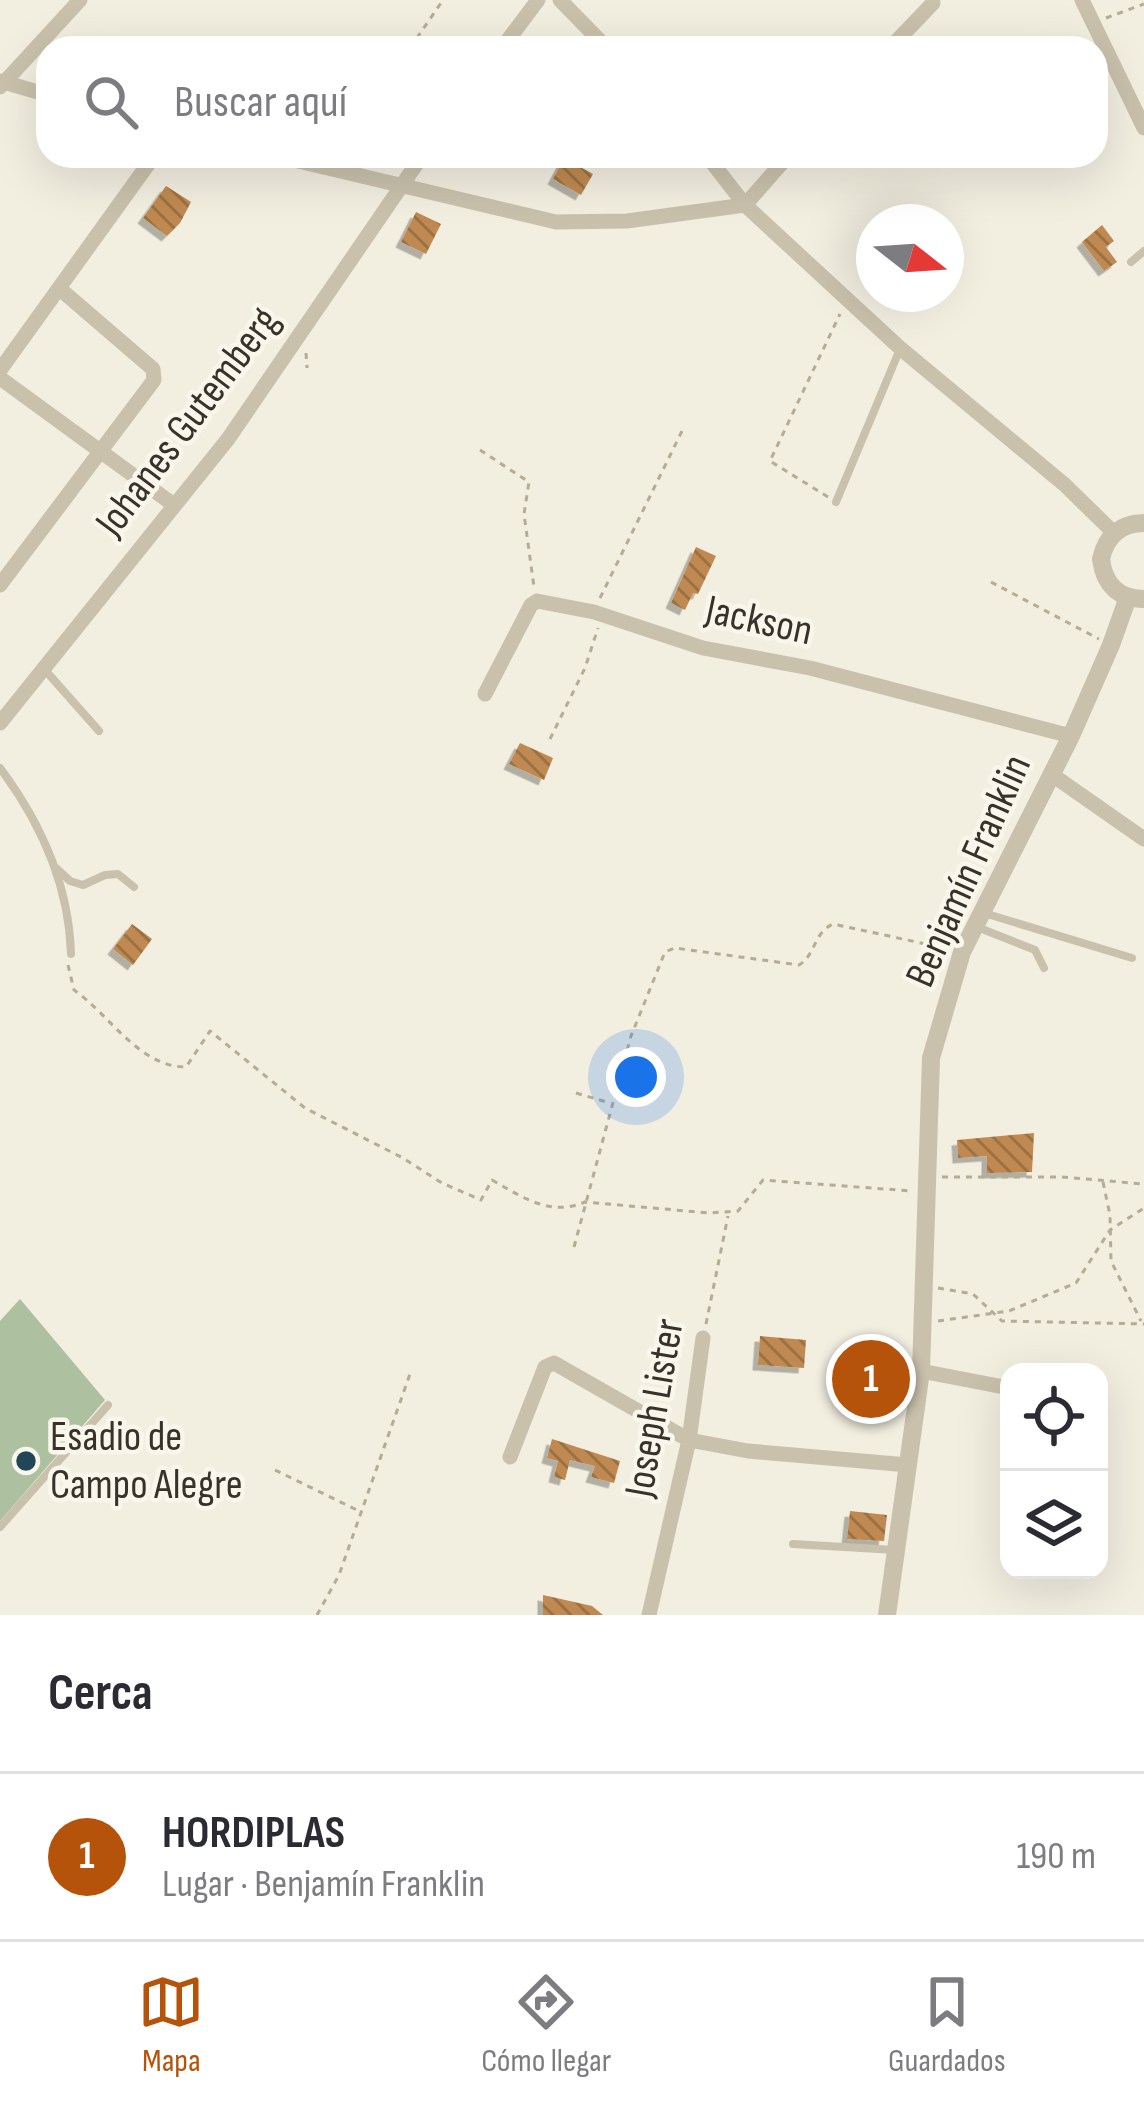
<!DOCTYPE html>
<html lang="es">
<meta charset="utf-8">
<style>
:root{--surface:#fff;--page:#f7f7f7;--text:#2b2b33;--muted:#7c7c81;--line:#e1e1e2;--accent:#b45309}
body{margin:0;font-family:"Sofia Sans Condensed",sans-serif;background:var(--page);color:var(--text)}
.controls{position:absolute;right:36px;bottom:36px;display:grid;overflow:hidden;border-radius:24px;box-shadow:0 12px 48px #0002}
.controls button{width:108px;height:108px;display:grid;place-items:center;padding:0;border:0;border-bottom:3px solid var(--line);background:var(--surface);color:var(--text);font:60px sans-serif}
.compass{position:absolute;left:856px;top:204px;width:108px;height:108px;border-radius:50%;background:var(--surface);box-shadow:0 12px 48px #0002;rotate:107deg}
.you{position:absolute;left:636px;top:1077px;width:42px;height:42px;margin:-30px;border:9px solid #fff;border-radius:50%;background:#1a73e8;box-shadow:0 0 0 18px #1a73e833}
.badge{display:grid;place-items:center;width:78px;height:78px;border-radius:50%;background:var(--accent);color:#fff;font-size:39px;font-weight:700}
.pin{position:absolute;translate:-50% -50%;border:6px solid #fff;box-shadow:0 3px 12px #0006}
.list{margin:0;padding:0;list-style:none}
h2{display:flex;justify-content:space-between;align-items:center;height:156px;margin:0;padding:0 48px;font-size:51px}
h2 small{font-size:39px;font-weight:400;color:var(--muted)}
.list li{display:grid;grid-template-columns:78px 1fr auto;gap:36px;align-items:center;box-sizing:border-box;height:168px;padding:0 48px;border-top:3px solid var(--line)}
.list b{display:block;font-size:45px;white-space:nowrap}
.list p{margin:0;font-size:39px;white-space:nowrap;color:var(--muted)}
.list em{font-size:39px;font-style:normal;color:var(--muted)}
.icon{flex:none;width:66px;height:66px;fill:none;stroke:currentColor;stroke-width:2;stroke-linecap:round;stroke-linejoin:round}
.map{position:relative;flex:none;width:1144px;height:1615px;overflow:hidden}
.search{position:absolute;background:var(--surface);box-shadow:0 12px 48px #0002;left:36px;right:36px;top:36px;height:132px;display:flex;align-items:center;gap:30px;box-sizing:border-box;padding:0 42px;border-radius:36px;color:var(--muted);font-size:45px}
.sheet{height:324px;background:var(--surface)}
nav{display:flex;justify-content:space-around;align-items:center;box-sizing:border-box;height:168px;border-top:3px solid var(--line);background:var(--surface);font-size:33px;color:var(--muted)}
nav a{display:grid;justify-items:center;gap:6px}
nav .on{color:var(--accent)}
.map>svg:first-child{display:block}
.pitch{fill:#adc0a0}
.building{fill:url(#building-back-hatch);filter:url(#shadow)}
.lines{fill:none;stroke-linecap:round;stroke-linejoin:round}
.path{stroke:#b5ac96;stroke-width:3;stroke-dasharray:6 6;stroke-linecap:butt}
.service{stroke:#c9c1ac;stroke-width:8}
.minor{stroke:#c9c1ac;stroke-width:15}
.tertiary{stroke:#c9c1ac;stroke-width:18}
.poi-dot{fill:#224657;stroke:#f9f7ec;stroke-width:4.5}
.labels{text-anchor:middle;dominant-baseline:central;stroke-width:9;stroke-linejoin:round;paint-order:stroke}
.street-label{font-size:42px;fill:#38322b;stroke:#f9f7ec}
.poi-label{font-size:42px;fill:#38322b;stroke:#f9f7ec;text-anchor:start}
</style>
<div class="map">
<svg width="1144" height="1615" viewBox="0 0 1144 1615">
<defs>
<pattern id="building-back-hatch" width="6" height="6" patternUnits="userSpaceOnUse" patternTransform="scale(3)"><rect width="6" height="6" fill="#bf8951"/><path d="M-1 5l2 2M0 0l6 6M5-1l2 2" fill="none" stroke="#9c7143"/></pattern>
<filter id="shadow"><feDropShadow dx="-5.5" dy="5.5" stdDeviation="0" flood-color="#0004"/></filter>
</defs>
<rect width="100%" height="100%" fill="#f2eee0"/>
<path class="pitch" d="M20,1299l85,101 -105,121v-200z"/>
<g class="building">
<path d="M564,158l29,16 -12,21 -28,-16z"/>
<path d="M166,186l25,16 -11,21 -13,13 -24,-18z"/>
<path d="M416,212l25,12 -15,30 -25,-12z"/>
<path d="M1102,225l12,16 -8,6 11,15 -13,9 -22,-29z"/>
<path d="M696,547l20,9 -18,38 -5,-1 -8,17 -14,-7z"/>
<path d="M520,743l33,15 -9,22 -35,-16z"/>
<path d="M132,924l20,15 -19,26 -20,-16z"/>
<path d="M1034,1133l-2,39 -45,1v-17l-29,2 -1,-18z"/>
<path d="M760,1336l46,4 -2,28 -46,-3z"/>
<path d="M552,1439l68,22 -6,22 -23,-6 4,-11 -25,-6 -5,20 -11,-3 4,-16 -11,-3z"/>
<path d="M850,1511l37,4 -3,26 -37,-2z"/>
<path d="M543,1595l49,11 11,9h-60z"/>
</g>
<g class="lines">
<g class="path">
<path d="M1106,18l38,-14"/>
<path d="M410,48l33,-48"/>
<path d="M306,353l1,15"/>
<path d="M480,450l49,32 -5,32 10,73"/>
<path d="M828,497l-58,-36 70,-147"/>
<path d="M991,582l108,57"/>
<path d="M600,598l84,-171"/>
<path d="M550,739l35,-71 13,-40"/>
<path d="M68,965l6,25c35,24 65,77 112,77l24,-36 95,77 98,50 39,25 39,17 11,-20c30,17 58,37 93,22l124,11 29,-2 25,-31 149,11"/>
<path d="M576,1093l34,10"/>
<path d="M942,1177h119l83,7"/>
<path d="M1103,1182l7,33 1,46 30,60"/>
<path d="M574,1247l57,-211 34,-84 10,-4 124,17c17,-10 14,-32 34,-41l116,25"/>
<path d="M938,1288l35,6 29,27 142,3"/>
<path d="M938,1321l71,-10 67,-28 34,-53 34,-22"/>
<path d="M706,1324l22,-108"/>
<path d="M275,1470l86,42"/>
<path d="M317,1615l22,-40 71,-201"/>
</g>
<g class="service">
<path d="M1131,262l13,-11"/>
<path d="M836,502l64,-153"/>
<path d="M45,670l54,61"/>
<path d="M0,768c41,55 69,116 71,186"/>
<path d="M56,868l14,13 13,4 22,-10 13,-1 16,13"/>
<path d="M984,913l148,45"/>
<path d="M977,927l58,23 9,18"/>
<path d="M0,1527l108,-122"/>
<path d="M793,1544l102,6"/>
</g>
<g class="minor">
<path d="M560,0l47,48"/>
<path d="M1082,0l62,128"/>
<path d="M502,48l36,-48"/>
<path d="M890,48l43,-45"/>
<path d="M0,81l48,14"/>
<path d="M0,87l80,-87"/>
<path d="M277,156l279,66 71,-1 118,-16 155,143 165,137 49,48"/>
<path d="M707,156l38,49 43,-49"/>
<path d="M0,370l154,-214"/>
<path d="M0,378l174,127"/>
<path d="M0,585l154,-205 -1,-11 -93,-80"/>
<path d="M485,694l46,-89 6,-4 57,11 109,36 107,20 261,68"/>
<path d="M0,723l228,-284 194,-283"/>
<path d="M1051,774l93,65"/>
<path d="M921,1371l88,17"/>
<path d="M510,1457l35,-90 9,-4 135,77 59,11 160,14"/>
<path d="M649,1615l40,-175 14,-102"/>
</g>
<g class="tertiary">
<path d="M1144,523c-23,0 -38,13 -43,36 3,25 17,40 43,40"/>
<path d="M887,1615l34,-244 10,-313 31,-106 109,-216 40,-91 17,-48"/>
</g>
</g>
<circle class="poi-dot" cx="26" cy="1461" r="12"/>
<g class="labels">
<g class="street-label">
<text transform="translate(188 422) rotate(-53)">Johanes Gutemberg</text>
<text transform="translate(759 621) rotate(12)">Jackson</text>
<text transform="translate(969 871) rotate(-66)">Benjamín Franklin</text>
<text transform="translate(655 1408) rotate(-80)">Joseph Lister</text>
</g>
<g class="poi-label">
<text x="50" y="1437">Esadio de<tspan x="50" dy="48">Campo Alegre</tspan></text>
</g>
</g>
</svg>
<div class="controls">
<button><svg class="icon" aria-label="locate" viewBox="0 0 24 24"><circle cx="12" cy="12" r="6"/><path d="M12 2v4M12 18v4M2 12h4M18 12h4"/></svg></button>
<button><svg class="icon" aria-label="layers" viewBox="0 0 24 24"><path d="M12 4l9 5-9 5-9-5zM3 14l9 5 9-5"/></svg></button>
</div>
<svg class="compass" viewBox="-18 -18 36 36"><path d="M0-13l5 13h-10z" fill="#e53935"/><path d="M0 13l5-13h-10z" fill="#7c7c81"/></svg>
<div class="you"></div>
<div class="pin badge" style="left:871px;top:1379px">1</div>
<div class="search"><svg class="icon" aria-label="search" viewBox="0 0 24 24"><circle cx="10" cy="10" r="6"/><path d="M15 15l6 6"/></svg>Buscar aquí</div>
</div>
<section class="sheet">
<h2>Cerca<small></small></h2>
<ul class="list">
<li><span class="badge">1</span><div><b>HORDIPLAS</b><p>Lugar · Benjamín Franklin</p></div><em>190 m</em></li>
</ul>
</section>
<nav>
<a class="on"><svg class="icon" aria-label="map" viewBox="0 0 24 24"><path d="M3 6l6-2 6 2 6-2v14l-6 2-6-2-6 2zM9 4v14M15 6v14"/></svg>Mapa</a>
<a><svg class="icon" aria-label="directions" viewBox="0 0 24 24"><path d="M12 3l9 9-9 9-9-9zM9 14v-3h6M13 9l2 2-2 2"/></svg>Cómo llegar</a>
<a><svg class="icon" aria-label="saved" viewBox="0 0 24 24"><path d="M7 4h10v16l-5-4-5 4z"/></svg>Guardados</a>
</nav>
